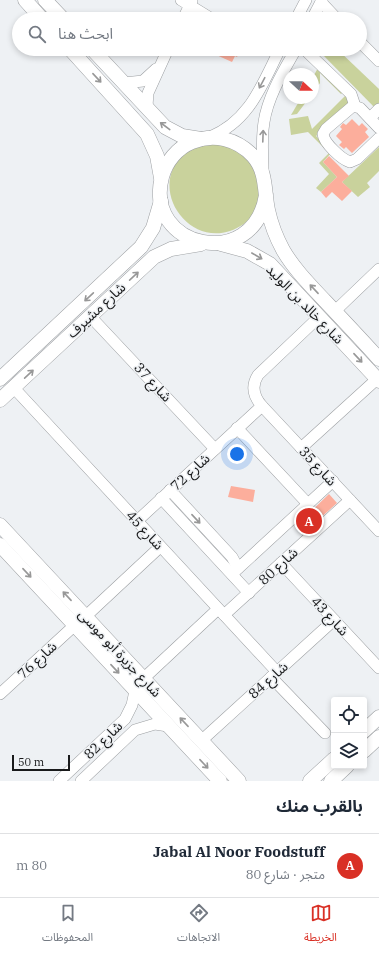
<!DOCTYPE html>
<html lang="ar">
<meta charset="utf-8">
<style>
:root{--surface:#fff;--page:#f2f2f3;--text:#1f2937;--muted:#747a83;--line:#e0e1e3;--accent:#d93025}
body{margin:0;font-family:"IBM Plex Serif","Noto Sans Arabic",serif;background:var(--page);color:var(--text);direction:rtl}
.controls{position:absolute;right:12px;bottom:12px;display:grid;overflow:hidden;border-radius:4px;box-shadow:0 2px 6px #0003}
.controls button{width:36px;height:36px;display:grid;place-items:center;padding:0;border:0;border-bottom:1px solid var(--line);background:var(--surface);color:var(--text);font:20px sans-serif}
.compass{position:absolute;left:283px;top:68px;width:36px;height:36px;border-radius:50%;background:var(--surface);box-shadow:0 2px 6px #0003;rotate:111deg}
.scale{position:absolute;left:12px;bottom:10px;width:58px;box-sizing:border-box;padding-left:4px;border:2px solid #191a1b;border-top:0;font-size:11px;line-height:14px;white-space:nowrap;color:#191a1b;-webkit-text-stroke:3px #eef1f4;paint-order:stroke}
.you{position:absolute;left:237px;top:454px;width:14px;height:14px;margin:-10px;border:3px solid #fff;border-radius:50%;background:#1a73e8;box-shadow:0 0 0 6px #1a73e833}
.badge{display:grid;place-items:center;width:26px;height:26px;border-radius:50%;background:var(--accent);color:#fff;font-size:13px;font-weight:700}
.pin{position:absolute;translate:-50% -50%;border:2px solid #fff;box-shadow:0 1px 4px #0006}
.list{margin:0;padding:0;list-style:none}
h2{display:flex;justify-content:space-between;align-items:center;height:52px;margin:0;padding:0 16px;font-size:17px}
h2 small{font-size:13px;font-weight:400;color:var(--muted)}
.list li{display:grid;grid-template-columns:26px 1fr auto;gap:12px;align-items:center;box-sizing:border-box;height:64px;padding:0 16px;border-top:1px solid var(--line)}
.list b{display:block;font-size:15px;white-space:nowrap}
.list p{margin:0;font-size:13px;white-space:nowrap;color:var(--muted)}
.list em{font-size:13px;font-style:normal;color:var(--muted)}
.icon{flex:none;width:22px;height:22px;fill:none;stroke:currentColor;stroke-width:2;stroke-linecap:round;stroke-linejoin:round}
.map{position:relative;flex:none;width:379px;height:781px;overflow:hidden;direction:ltr}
.search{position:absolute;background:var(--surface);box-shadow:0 2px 6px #0003;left:12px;right:12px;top:12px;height:44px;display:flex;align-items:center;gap:10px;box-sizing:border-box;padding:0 14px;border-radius:22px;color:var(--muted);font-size:15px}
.sheet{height:116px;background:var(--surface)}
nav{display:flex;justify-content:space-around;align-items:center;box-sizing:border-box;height:56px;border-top:1px solid var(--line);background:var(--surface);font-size:11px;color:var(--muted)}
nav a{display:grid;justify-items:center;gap:2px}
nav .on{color:var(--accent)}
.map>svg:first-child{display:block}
.green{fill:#c9d29c}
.building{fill:#fcae9c}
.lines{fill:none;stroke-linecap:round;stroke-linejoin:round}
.minor-casing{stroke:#9c9fa2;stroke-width:12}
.major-casing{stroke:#9c9fa2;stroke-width:15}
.minor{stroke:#fff;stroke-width:11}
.major{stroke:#fff;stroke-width:14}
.oneway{stroke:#989898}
.labels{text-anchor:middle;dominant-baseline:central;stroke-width:3;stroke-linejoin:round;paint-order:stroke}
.street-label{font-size:14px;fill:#191a1b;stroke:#eef1f4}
</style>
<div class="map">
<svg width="379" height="781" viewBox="0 0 379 781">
<rect width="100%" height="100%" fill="#eef1f4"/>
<g class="green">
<path d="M327,49h10l42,40v18l-3,2 -52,-53z"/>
<path d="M319,66l25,25 -3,3 -21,-21v10l-7,10v-16z"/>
<path d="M348,93l5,8 -37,35 16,16 -9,10 14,15 -16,15 -5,-4 13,-14 -10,-11 10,-10 -21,-21 -17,3 -2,-16 19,-3 4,13z"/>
<path d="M301,98h8l-12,16 -6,1z"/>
<path d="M206,141l38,9 18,37c-2,8 -4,18 -8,26 -4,8 -15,15 -24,18 -45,15 -83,-46 -45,-78 5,-5 14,-8 21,-12z"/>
<path d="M379,147v24l-12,12 3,4 -12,10 -16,-15z"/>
</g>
<g class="building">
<path d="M203,49h38l-4,8 -2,-1 -3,6z"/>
<path d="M352,119l7,7 3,-3 6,6 -3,3 4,5 -17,16 -6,-6 -2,2 -5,-4 3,-3 -6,-6 6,-7 -2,-2 3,-4 3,2z"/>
<path d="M329,156l20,20 -7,6 10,9 -10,10 -10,-9 -6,6 -5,-6 16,-15 -14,-15z"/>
<path d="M231,486l24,4 -2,12 -25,-5z"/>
<path d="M329,494l8,9 -21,19 -2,-2 -6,5 -5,-6z"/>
</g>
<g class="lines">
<g class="minor-casing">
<g id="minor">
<path d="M181,0l31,19"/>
<path d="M321,2l16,17"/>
<path d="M183,19l9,-18"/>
<path d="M296,19l10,-19"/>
<path d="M312,19l10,-19"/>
<path d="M360,42l19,19"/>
<path d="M304,49l47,45 4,12"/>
<path d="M124,83l19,-2 13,-12"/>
<path d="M147,106l1,-13 20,-44"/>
<path d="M370,118l9,-9"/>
<path d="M379,128l-19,-20 -7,-2 -27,23 -3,5c1,9 18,25 27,28l7,-3 22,-21"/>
<path d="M210,137c40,-16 52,-53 70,-88"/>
<path d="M263,172c0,-16 -2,-33 1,-50 4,-26 19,-50 32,-73"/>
<path d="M335,311l44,-42"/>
<path d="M90,316l125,133"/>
<path d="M319,317l-61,58c-7,11 -5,21 4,31l117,125"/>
<path d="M14,388l263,284"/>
<path d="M237,428l71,76"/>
<path d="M301,448l76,-69"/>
<path d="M170,490l62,67 6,11"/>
<path d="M161,498l88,95"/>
<path d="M137,521l125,-115"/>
<path d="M281,563l98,105"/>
<path d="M232,574l101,-93"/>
<path d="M224,615l126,-115"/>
<path d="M86,616l74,-69"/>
<path d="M271,677l54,56"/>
<path d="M143,679l75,-70"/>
<path d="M0,694l75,-69"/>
<path d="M201,741l133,-121"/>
<path d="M59,781l66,-62 7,-14 3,-14"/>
<path d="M81,781l54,-51 20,-6 13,2"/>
</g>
</g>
<g class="major-casing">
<g id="major">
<path d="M25,0l17,19"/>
<path d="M45,0l18,19"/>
<path d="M70,49l77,85 10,22 4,22"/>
<path d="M92,49l73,78 17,9 19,3"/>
<path d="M266,195c-12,78 -123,53 -104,-18 4,-15 15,-29 30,-35 22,-9 45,-3 61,14 14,16 11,35 15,54 3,14 8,27 15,40 11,19 27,35 42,51 18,19 36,38 54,58"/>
<path d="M221,244l26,7 23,13 109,117"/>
<path d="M0,379l141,-132 12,-19 8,-27"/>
<path d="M0,400l154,-143 17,-8 30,-5"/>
<path d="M0,525l239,256"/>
<path d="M0,545l220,236"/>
<path d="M364,731l15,-14"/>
<path d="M364,751l15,-14"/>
<path d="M310,781l24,-22"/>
<path d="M331,781l16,-15"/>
</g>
</g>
<use href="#minor" class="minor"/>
<use href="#major" class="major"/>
</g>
<defs><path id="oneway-shaft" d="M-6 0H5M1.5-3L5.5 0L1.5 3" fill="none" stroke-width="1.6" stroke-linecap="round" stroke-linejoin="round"/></defs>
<g class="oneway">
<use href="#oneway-shaft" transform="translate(97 78) rotate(47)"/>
<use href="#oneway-shaft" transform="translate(262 83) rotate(118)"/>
<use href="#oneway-shaft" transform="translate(165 126) rotate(-143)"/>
<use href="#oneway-shaft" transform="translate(263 136) rotate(-88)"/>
<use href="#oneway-shaft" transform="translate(257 256) rotate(30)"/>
<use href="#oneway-shaft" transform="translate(134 276) rotate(-43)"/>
<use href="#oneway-shaft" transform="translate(314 289) rotate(-133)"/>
<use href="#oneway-shaft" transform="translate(89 297) rotate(137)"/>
<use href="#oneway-shaft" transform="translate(358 358) rotate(47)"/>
<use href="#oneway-shaft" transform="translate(29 374) rotate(-43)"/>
<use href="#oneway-shaft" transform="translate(196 519) rotate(47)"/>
<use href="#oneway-shaft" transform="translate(27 573) rotate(47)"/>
<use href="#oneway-shaft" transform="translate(67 596) rotate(-133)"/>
<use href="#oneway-shaft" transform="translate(115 669) rotate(47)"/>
<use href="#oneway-shaft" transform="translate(184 722) rotate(-133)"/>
<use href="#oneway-shaft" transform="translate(204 764) rotate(47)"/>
</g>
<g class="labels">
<g class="street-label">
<text transform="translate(305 304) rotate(46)">شارع خالد بن الوليد</text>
<text transform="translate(96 310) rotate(-43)">شارع مشيرف</text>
<text transform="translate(153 382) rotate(47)">شارع 37</text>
<text transform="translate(318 466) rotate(47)">شارع 35</text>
<text transform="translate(190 472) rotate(-43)">شارع 72</text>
<text transform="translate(145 530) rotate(47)">شارع 45</text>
<text transform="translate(278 566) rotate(-43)">شارع 80</text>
<text transform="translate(330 616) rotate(47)">شارع 43</text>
<text transform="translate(120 653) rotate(47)">شارع جزيرة أبو موسى</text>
<text transform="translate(37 660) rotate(-43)">شارع 76</text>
<text transform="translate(268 680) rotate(-42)">شارع 84</text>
<text transform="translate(103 740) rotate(-44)">شارع 82</text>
</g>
</g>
</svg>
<div class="controls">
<button><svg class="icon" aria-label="locate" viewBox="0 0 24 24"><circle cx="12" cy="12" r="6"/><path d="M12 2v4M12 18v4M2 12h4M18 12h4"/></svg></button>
<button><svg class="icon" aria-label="layers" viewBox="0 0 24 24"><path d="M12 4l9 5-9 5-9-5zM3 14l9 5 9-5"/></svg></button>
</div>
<svg class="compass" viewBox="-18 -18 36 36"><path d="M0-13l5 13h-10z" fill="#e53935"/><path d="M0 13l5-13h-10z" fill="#747a83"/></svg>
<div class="scale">50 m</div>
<div class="you"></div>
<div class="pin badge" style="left:309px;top:521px">A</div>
<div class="search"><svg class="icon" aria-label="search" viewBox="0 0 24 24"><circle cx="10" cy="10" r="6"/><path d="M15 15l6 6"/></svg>ابحث هنا</div>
</div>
<section class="sheet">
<h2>بالقرب منك<small></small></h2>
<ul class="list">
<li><span class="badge">A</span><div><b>Jabal Al Noor Foodstuff</b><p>متجر · شارع 80</p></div><em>80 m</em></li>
</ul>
</section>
<nav>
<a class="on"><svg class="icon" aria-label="map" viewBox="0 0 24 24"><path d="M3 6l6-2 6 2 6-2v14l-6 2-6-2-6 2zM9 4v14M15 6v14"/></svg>الخريطة</a>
<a><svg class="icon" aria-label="directions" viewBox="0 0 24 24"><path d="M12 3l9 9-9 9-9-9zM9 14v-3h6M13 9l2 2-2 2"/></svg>الاتجاهات</a>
<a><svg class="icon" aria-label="saved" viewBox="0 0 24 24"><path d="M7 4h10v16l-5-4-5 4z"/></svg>المحفوظات</a>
</nav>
